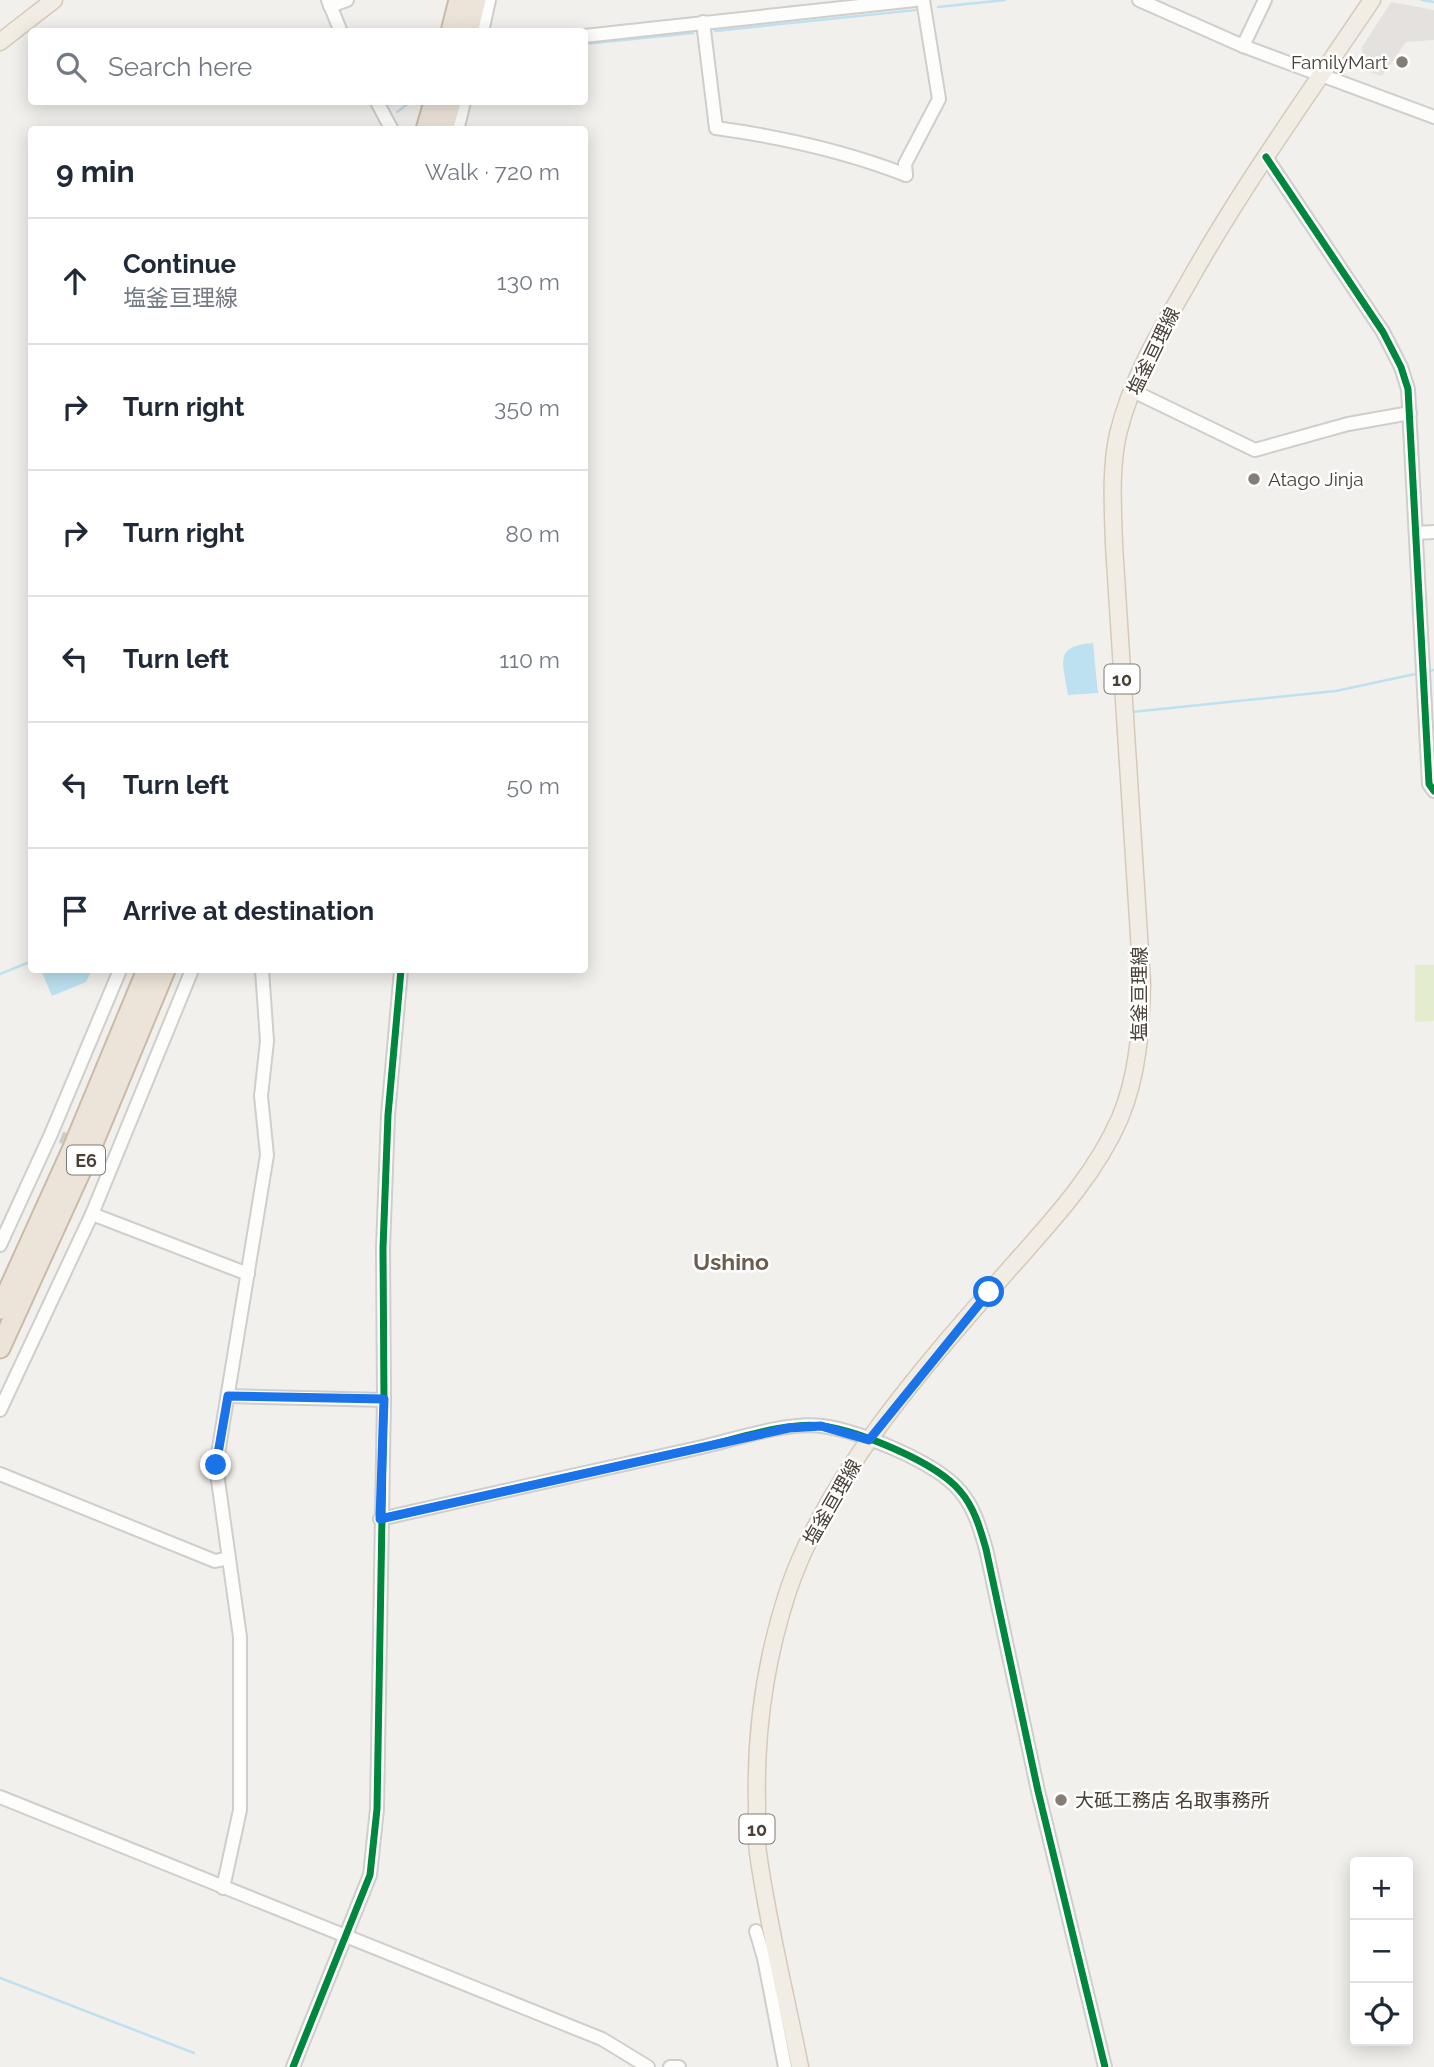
<!DOCTYPE html>
<meta charset="utf-8">
<style>
:root{--surface:#fff;--page:#f6f6f7;--text:#1f2937;--muted:#747a83;--line:#e0e1e3}
body{margin:0;font-family:Raleway,"Noto Sans JP",sans-serif;background:var(--page);color:var(--text)}
.controls{position:absolute;right:21px;bottom:21px;display:grid;overflow:hidden;border-radius:7px;box-shadow:0 4px 18px #0003}
.controls button{width:63px;height:63px;display:grid;place-items:center;padding:0;border:0;border-bottom:2px solid var(--line);background:var(--surface);color:var(--text);font:35px sans-serif}
.stop{position:absolute;width:21px;height:21px;margin:-16px;border:5px solid #1a73e8;border-radius:50%;background:#fff}
.stop.end{background:#1a73e8;border-color:#fff;box-shadow:0 2px 7px #0008}
.list{margin:0;padding:0;list-style:none}
h2{display:flex;justify-content:space-between;align-items:center;height:91px;margin:0;padding:0 28px;font-size:30px}
h2 small{font-size:23px;font-weight:400;color:var(--muted)}
.list li{display:grid;grid-template-columns:46px 1fr auto;gap:21px;align-items:center;box-sizing:border-box;height:126px;padding:0 28px;border-top:2px solid var(--line)}
.list b{display:block;font-size:26px;white-space:nowrap}
.list p{margin:0;font-size:23px;white-space:nowrap;color:var(--muted)}
.list em{font-size:23px;font-style:normal;color:var(--muted)}
.icon{flex:none;width:38px;height:38px;fill:none;stroke:currentColor;stroke-width:2;stroke-linecap:round;stroke-linejoin:round}
.map{position:relative;flex:none;width:1434px;height:2067px;overflow:hidden}
.search{position:absolute;background:var(--surface);box-shadow:0 4px 18px #0003;left:28px;top:28px;width:560px;height:77px;display:flex;align-items:center;gap:18px;box-sizing:border-box;padding:0 24px;border-radius:7px;color:var(--muted);font-size:26px}
.panel{position:absolute;background:var(--surface);box-shadow:0 4px 18px #0003;left:28px;top:126px;width:560px;height:847px;border-radius:7px}
.map>svg:first-child{display:block}
.green{fill:#e3eccd}
.parking{fill:#e4e1de}
.water{fill:#bde1f0}
.lines{fill:none;stroke-linecap:round;stroke-linejoin:round}
.stream{stroke:#bde1f0;stroke-width:2.5}
.minor-tunnel{stroke:#d0cdc9;stroke-width:12;stroke-dasharray:12 6;stroke-linecap:butt}
.minor-casing{stroke:#d0ceca;stroke-width:16}
.major-casing{stroke:#d5caba;stroke-width:19}
.highway-casing{stroke:#cabaa8;stroke-width:23}
.minor{stroke:#fdfdfc;stroke-width:12}
.major{stroke:#f2ede4;stroke-width:16}
.highway{stroke:#ede4d9;stroke-width:19}
.cycleway-casing{stroke:#fff;stroke-width:11}
.cycleway{stroke:#00873e;stroke-width:7}
.route{stroke:#1a73e8;stroke-width:9}
.poi-dot{fill:#847e77;stroke:#fff;stroke-width:2.5}
.labels{text-anchor:middle;dominant-baseline:central;stroke-width:5;stroke-linejoin:round;paint-order:stroke}
.shield{fill:#fff;stroke:#807973;stroke-width:2}
.shield-label{font-size:18px;font-weight:bold;fill:#494037}
.poi-label{font-size:19px;fill:#494037;stroke:#fff;text-anchor:start}
.street-label{font-size:19px;fill:#494037;stroke:#fff}
.quarter-label{font-size:23px;font-weight:bold;fill:#6c5d4e;stroke:#fff}
</style>
<div class="map">
<svg width="1434" height="2067" viewBox="0 0 1434 2067">
<rect width="100%" height="100%" fill="#f2f0ed"/>
<path class="green" d="M1415,965h19v56l-19,1z"/>
<path class="parking" d="M1391,2l43,8v30l-28,2 -24,34 -19,-6 -1,-23z"/>
<g class="water">
<path d="M1093,643l5,50 -30,2c-4,-31 -16,-49 25,-52z"/>
<path d="M41,970h51l-6,12 -34,14z"/>
</g>
<g class="lines">
<g class="stream">
<path d="M1422,0l12,2"/>
<path d="M938,7l67,-7"/>
<path d="M715,31l201,-21"/>
<path d="M584,44l109,-11"/>
<path d="M397,112l13,-10"/>
<path d="M1426,672l8,-2"/>
<path d="M1132,712l204,-21 84,-18"/>
<path d="M0,974l32,-13"/>
<path d="M0,1978l194,75"/>
</g>
<path class="minor-tunnel" d="M61,1137l42,16"/>
<g class="minor-casing">
<g id="minor">
<path d="M328,0l13,32"/>
<path d="M1139,0l104,46 191,71"/>
<path d="M330,6l17,-6"/>
<path d="M703,22l13,106c65,9 129,23 190,47"/>
<path d="M482,32l7,-32"/>
<path d="M584,36l331,-36"/>
<path d="M1243,46l22,-46"/>
<path d="M377,102l15,28"/>
<path d="M457,130l7,-28"/>
<path d="M1266,157l117,175 18,35 7,22 21,395 5,7"/>
<path d="M906,175l-1,-11 34,-65 -16,-99"/>
<path d="M1131,390l124,60 93,-26 62,-11"/>
<path d="M1416,533l18,-1"/>
<path d="M92,1214l156,60"/>
<path d="M0,1245l51,-111 69,-164"/>
<path d="M228,1396l156,4"/>
<path d="M0,1410l92,-196 100,-244"/>
<path d="M0,1474l215,87 14,-3"/>
<path d="M380,1519c107,-24 215,-49 322,-72 34,-8 88,-26 120,-21 37,5 114,36 138,65 14,16 20,37 26,58l52,242 67,276"/>
<path d="M0,1797l602,242 46,28"/>
<path d="M223,1888l17,-78v-173l-24,-171 51,-311 -6,-59 6,-55 -5,-71"/>
<path d="M756,1931l8,27 21,109"/>
<path d="M293,2067l77,-192 7,-66 7,-409 -1,-152 5,-133 13,-145"/>
<path d="M670,2067h9"/>
</g>
</g>
<g class="major-casing">
<g id="major">
<path d="M0,42l54,-42"/>
<path d="M800,2067c-14,-71 -32,-142 -42,-214 -2,-15 -1,-32 -1,-48 -2,-73 8,-144 31,-214 39,-116 137,-226 217,-317 42,-48 89,-96 115,-156 18,-43 21,-89 22,-136l-28,-437c-1,-36 -4,-75 4,-111 13,-53 39,-98 66,-144 56,-101 124,-195 188,-290"/>
</g>
</g>
<g class="highway-casing">
<g id="highway">
<path d="M451,32l8,-32"/>
<path d="M468,32l8,-32"/>
<path d="M426,130l8,-28"/>
<path d="M443,130l8,-28"/>
<path d="M0,1309l73,-161 74,-178"/>
<path d="M0,1348l88,-193 77,-185"/>
</g>
</g>
<use href="#minor" class="minor"/>
<use href="#major" class="major"/>
<use href="#highway" class="highway"/>
<g class="cycleway-casing">
<g id="cycleway">
<path d="M1266,157l117,175 18,35 7,22 21,395 5,7"/>
<path d="M380,1519c107,-24 215,-49 322,-72 34,-8 88,-26 120,-21 37,5 114,36 138,65 14,16 20,37 26,58l52,242 67,276"/>
<path d="M293,2067l77,-192 7,-66 7,-409 -1,-152 5,-133 13,-145"/>
</g>
</g>
<use href="#cycleway" class="cycleway"/>
</g>
<g class="lines">
<path class="route" d="M216,1465l12,-69 156,3 -4,120 409,-91 32,-2 48,14 120,-148"/>
</g>
<g class="poi-dot">
<circle cx="1402" cy="62" r="7"/>
<circle cx="1254" cy="479" r="7"/>
<circle cx="1061" cy="1800" r="7"/>
</g>
<g class="labels">
<g class="shield">
<rect x="1104.5" y="664.5" width="35" height="29" rx="5"/>
<rect x="67" y="1145.5" width="38" height="29" rx="5"/>
<rect x="739.5" y="1814.5" width="35" height="29" rx="5"/>
</g>
<g class="shield-label">
<text x="1122" y="679">10</text>
<text x="86" y="1160">E6</text>
<text x="757" y="1829">10</text>
</g>
<g class="poi-label">
<text x="1388" y="62" text-anchor="end">FamilyMart</text>
<text x="1268" y="479">Atago Jinja</text>
<text x="1075" y="1800">大砥工務店 名取事務所</text>
</g>
<g class="street-label">
<text transform="translate(1153 351) rotate(-64)">塩釜亘理線</text>
<text transform="translate(1139 994) rotate(-90)">塩釜亘理線</text>
<text transform="translate(832 1502) rotate(-60)">塩釜亘理線</text>
</g>
<g class="quarter-label">
<text x="731" y="1261">Ushino</text>
</g>
</g>
</svg>
<div class="controls">
<button>+</button>
<button>−</button>
<button><svg class="icon" aria-label="locate" viewBox="0 0 24 24"><circle cx="12" cy="12" r="6"/><path d="M12 2v4M12 18v4M2 12h4M18 12h4"/></svg></button>
</div>
<div class="stop" style="left:989px;top:1292px"></div>
<div class="stop end" style="left:216px;top:1465px"></div>
<div class="search"><svg class="icon" aria-label="search" viewBox="0 0 24 24"><circle cx="10" cy="10" r="6"/><path d="M15 15l6 6"/></svg>Search here</div>
<section class="panel">
<h2>9 min<small>Walk · 720 m</small></h2>
<ul class="list">
<li><svg class="icon" aria-label="ahead" viewBox="0 0 24 24"><path d="M12 20V5M6 11l6-6 6 6"/></svg><div><b>Continue</b><p>塩釜亘理線</p></div><em>130 m</em></li>
<li><svg class="icon" aria-label="right" viewBox="0 0 24 24"><path d="M7 20v-9h11M14 6l5 5-5 5"/></svg><div><b>Turn right</b></div><em>350 m</em></li>
<li><svg class="icon" aria-label="right" viewBox="0 0 24 24"><path d="M7 20v-9h11M14 6l5 5-5 5"/></svg><div><b>Turn right</b></div><em>80 m</em></li>
<li><svg class="icon" aria-label="left" viewBox="0 0 24 24"><path d="M17 20v-9H6M10 6l-5 5 5 5"/></svg><div><b>Turn left</b></div><em>110 m</em></li>
<li><svg class="icon" aria-label="left" viewBox="0 0 24 24"><path d="M17 20v-9H6M10 6l-5 5 5 5"/></svg><div><b>Turn left</b></div><em>50 m</em></li>
<li><svg class="icon" aria-label="arrive" viewBox="0 0 24 24"><path d="M6 21V4h12l-3 4 3 4H6"/></svg><div><b>Arrive at destination</b></div></li>
</ul>
</section>
</div>
